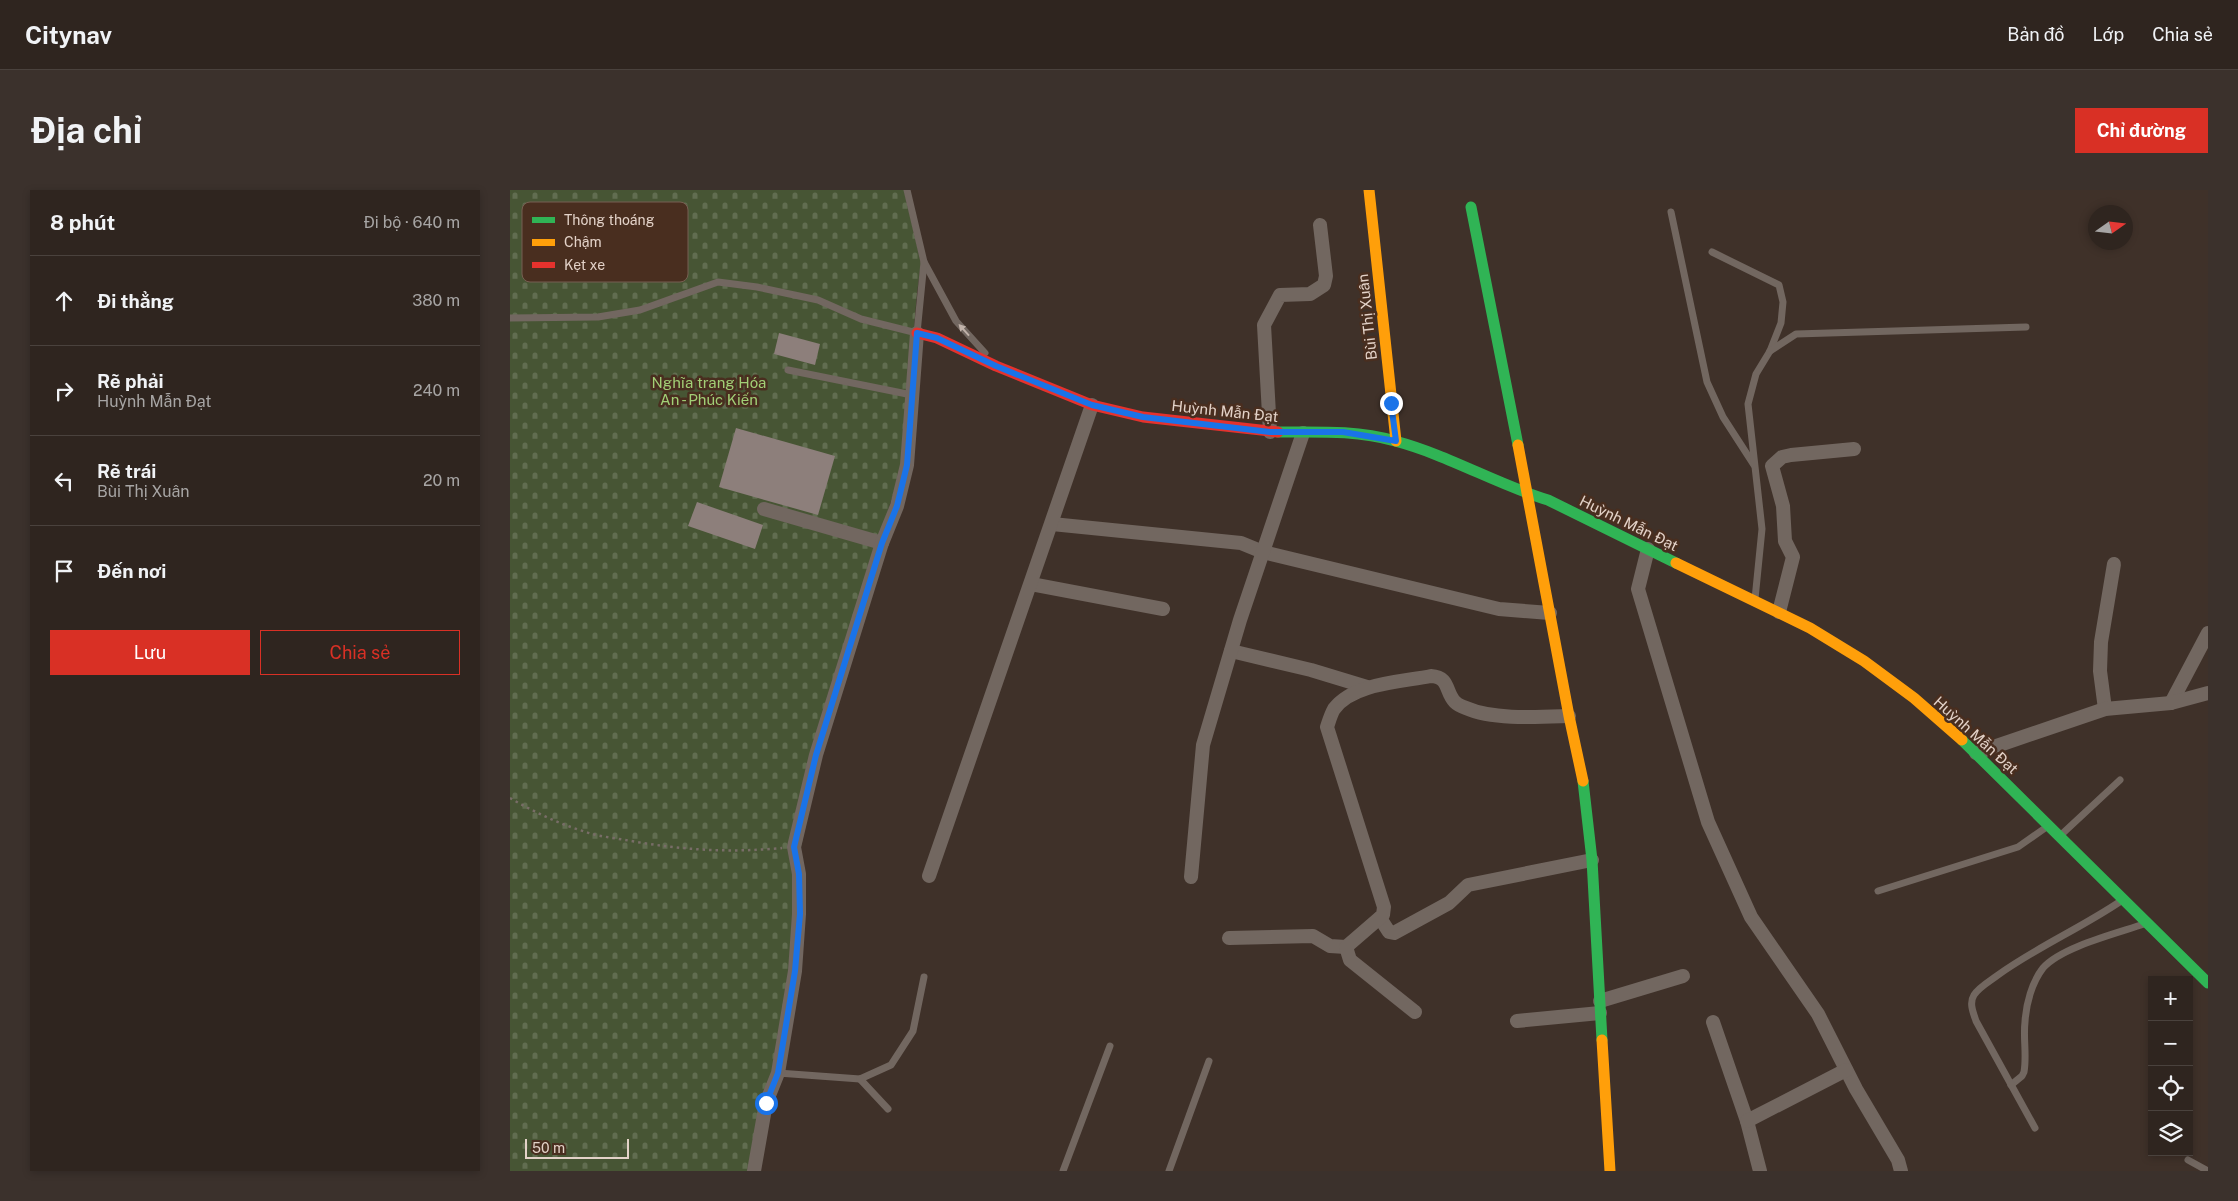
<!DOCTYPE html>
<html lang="vi">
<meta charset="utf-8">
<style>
:root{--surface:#2f251f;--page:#3b312c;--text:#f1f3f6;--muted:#a7a5a4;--line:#4a423d;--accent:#d93025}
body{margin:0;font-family:"Public Sans",sans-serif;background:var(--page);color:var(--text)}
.controls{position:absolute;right:15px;bottom:15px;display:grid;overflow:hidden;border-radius:0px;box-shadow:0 2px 8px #0003}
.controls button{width:45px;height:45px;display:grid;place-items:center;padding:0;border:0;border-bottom:1px solid var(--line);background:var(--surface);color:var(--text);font:25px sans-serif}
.compass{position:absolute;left:1578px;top:15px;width:45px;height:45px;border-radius:50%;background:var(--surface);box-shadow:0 2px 8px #0003;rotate:76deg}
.scale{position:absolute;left:15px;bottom:12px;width:104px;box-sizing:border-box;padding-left:5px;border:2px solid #e3d2c8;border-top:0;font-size:14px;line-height:18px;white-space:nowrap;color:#e3d2c8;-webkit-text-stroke:4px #492e1f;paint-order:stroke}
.stop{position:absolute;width:15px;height:15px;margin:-11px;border:4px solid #1a73e8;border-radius:50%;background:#fff}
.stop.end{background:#1a73e8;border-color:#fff;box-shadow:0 1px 5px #0008}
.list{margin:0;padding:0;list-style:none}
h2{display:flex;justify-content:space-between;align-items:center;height:65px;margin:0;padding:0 20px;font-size:21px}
h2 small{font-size:16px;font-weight:400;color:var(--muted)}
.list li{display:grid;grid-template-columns:32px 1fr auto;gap:15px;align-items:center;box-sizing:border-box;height:90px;padding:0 20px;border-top:1px solid var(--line)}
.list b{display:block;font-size:19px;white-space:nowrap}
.list p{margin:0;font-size:16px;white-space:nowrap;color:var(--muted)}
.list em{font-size:16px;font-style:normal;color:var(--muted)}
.actions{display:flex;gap:10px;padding:15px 20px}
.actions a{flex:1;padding:11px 0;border:1px solid var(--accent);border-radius:0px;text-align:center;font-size:18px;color:var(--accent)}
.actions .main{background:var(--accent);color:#fff}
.icon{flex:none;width:28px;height:28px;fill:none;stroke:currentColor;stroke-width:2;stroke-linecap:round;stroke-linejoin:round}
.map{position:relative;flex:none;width:1698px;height:981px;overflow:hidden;border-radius:0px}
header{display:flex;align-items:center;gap:30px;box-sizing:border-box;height:70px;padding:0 25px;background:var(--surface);border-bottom:1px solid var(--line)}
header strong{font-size:24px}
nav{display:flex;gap:28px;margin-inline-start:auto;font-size:18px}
.intro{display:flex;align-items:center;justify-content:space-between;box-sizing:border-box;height:120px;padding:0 30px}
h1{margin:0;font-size:35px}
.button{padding:12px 22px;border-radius:0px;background:var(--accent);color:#fff;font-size:18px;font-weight:700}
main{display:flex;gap:30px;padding:0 30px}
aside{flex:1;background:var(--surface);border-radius:0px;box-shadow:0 2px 8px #0003}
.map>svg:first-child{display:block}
.cemetery{fill:url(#cemetery-stones)}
.building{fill:#8d7f7b}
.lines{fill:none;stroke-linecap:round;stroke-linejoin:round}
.path{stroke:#786d67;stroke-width:2.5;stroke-dasharray:2.5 4;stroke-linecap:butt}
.lane{stroke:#726760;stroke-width:7}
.street{stroke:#726760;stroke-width:14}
.fast{stroke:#30b455;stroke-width:11}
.slow{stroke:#ff9f0a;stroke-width:11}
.jam{stroke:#e5322d;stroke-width:11}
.oneway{fill:#c1b2a9}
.route{stroke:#1a73e8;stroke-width:6}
.labels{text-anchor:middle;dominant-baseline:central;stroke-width:5;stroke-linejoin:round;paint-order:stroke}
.street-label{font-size:15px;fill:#e3d2c8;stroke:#492e1f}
.park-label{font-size:15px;fill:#a1cf76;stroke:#492e1f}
.key{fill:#492e1f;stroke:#775f52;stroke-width:1}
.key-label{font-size:14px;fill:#e3d2c8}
</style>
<header>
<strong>Citynav</strong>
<nav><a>Bản đồ</a><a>Lớp</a><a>Chia sẻ</a></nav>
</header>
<div class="intro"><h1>Địa chỉ</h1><a class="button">Chỉ đường</a></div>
<main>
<aside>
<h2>8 phút<small>Đi bộ · 640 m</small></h2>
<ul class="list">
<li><svg class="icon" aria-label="ahead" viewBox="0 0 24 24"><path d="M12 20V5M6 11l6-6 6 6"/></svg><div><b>Đi thẳng</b></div><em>380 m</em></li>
<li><svg class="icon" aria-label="right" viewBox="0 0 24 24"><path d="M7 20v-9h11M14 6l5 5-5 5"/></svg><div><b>Rẽ phải</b><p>Huỳnh Mẫn Đạt</p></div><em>240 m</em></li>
<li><svg class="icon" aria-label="left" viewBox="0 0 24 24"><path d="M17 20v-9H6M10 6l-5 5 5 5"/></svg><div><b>Rẽ trái</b><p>Bùi Thị Xuân</p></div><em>20 m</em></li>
<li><svg class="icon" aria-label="arrive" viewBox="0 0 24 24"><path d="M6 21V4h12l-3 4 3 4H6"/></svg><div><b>Đến nơi</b></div></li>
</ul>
<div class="actions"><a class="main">Lưu</a><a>Chia sẻ</a></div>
</aside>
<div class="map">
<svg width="1698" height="981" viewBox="0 0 1698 981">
<defs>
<pattern id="cemetery-stones" width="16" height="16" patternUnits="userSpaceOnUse" patternTransform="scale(1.25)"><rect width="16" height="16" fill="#475534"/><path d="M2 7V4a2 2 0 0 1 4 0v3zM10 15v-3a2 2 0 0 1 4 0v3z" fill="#616d50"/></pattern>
</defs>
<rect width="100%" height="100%" fill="#3f3129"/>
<path class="cemetery" d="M0,0h394l17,73 -4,30 -15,172 -60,195 -47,214 -4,94 -18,102 -24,101h-239z"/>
<g class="building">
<path d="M269,143l41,11 -5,21 -41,-11z"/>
<path d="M226,238l99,28 -17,59 -99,-28z"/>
<path d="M187,312l66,23 -8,24 -67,-23z"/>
</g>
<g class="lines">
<path class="path" d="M0,608c24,14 49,26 76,34 14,5 30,6 45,9 52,9 98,12 151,7"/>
<g class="lane">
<path d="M397,0l17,72 32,59 29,32"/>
<path d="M1161,22l36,170 16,35 31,48"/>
<path d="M1202,62l67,33 4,17 -2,21 -11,28 -14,23 -8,30 14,125 -7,70"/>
<path d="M0,128l88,-1 42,-7 78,-28 39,5 61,13 43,19 56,14 7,-71"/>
<path d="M1260,161l26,-17 230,-7"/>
<path d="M278,180l124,25"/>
<path d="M1552,644l58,-54"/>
<path d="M1368,701l140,-44 30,-21"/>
<path d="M268,883l82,6 31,-14 22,-34 11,-54"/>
<path d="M350,889l28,30"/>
<path d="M1501,895l11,-9 2,-4c3,-17 -1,-34 1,-50 1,-18 7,-40 18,-54 18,-21 75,-35 101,-44"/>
<path d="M1525,938l-59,-107c-3,-9 -7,-18 -2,-26 5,-8 16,-14 24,-20 39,-28 83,-47 123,-74"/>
<path d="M1678,970l20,11"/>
<path d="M553,981l47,-125"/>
<path d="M659,981l40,-110"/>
</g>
<g class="street">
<path d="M760,242l-6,-107 16,-30 30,-1 14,-9 2,-9 -6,-51"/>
<path d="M254,319l118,34"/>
<path d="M542,334l189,19 22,9 236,57 51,4"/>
<path d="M1138,359l-10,40 70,233 43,95 67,97 38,75 42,71 3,11"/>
<path d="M521,394l132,25"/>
<path d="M1269,422l14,-55 -8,-16 -2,-35 -11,-40 10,-9 9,-2 63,-6"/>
<path d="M721,461l80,19 56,17"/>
<path d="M1661,513l37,-70"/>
<path d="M1595,519l-5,-38 1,-29 13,-78"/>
<path d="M1466,563l129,-44 66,-6 37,-10"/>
<path d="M419,686l163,-471"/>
<path d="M681,687l12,-132 37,-125 63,-187"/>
<path d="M870,728l9,14 5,1 55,-30 19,-18 124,-25"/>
<path d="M719,748l84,-2 17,10 16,1"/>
<path d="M1090,811l83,-25"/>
<path d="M905,822l-65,-52 -4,-13 37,-32 1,-8 -57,-180c2,-6 4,-13 7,-18 19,-26 68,-27 97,-33 19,1 14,16 24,26 3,3 8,5 11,6 27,12 73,9 103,8"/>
<path d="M1007,831l83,-8"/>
<path d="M1203,832l34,99 13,50"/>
<path d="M1237,931l99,-51"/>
<path d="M244,981l12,-68 12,-30 17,-102 4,-57v-40l-5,-27 22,-92 66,-212 15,-37 10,-41 10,-132"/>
</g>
<g class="fast">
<path d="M961,17l47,238"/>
<path d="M768,242c39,0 79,-2 117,9 53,14 101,43 153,59l128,63"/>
<path d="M1452,550l246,243"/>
<path d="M1073,591l9,79 10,180"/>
</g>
<g class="slow">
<path d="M859,0l27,251"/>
<path d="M1008,255l51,271 14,65"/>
<path d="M1166,373l134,65 54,33 50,37 48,42"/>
<path d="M1092,850l8,131"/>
</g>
<path class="jam" d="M407,143l20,5 59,28 96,39 51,12 135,15"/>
</g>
<defs><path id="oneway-solid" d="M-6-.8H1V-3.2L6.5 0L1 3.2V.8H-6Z" transform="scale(1.25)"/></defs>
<use class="oneway" href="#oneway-solid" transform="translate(454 140) rotate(-132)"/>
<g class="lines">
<path class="route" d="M256,913l12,-30 17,-102 5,-57 -1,-40 -5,-27 22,-92 66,-212 15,-37 10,-41 10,-132 20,5 59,28 96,39 51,12 127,15h73l53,9 -5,-38"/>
</g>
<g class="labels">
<g class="street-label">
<text transform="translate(857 127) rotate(-96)">Bùi Thị Xuân</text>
<text transform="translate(715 221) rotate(6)">Huỳnh Mẫn Đạt</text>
<text transform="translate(1119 333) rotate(26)">Huỳnh Mẫn Đạt</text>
<text transform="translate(1466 545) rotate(42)">Huỳnh Mẫn Đạt</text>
</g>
<g class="park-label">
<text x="199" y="192">Nghĩa trang Hóa<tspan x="199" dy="17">An - Phúc Kiến</tspan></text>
</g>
</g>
<rect x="12" y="12" width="166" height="80" rx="8" class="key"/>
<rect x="22" y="27" width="23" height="6" fill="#30b455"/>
<rect x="22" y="49" width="23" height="7" fill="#ff9f0a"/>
<rect x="22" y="72" width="23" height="6" fill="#e5322d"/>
<g class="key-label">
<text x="54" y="35">Thông thoáng</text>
<text x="54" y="57">Chậm</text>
<text x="54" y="80">Kẹt xe</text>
</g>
</svg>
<div class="controls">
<button>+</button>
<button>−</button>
<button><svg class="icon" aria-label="locate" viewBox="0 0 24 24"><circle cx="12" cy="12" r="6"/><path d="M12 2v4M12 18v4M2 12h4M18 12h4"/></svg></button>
<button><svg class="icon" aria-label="layers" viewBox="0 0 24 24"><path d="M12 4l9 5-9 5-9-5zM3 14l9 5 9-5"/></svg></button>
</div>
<svg class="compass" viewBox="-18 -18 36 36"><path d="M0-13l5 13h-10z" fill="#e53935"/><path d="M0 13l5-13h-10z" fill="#a7a5a4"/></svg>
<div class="scale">50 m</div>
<div class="stop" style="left:256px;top:913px"></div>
<div class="stop end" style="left:881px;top:213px"></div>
</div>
</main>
